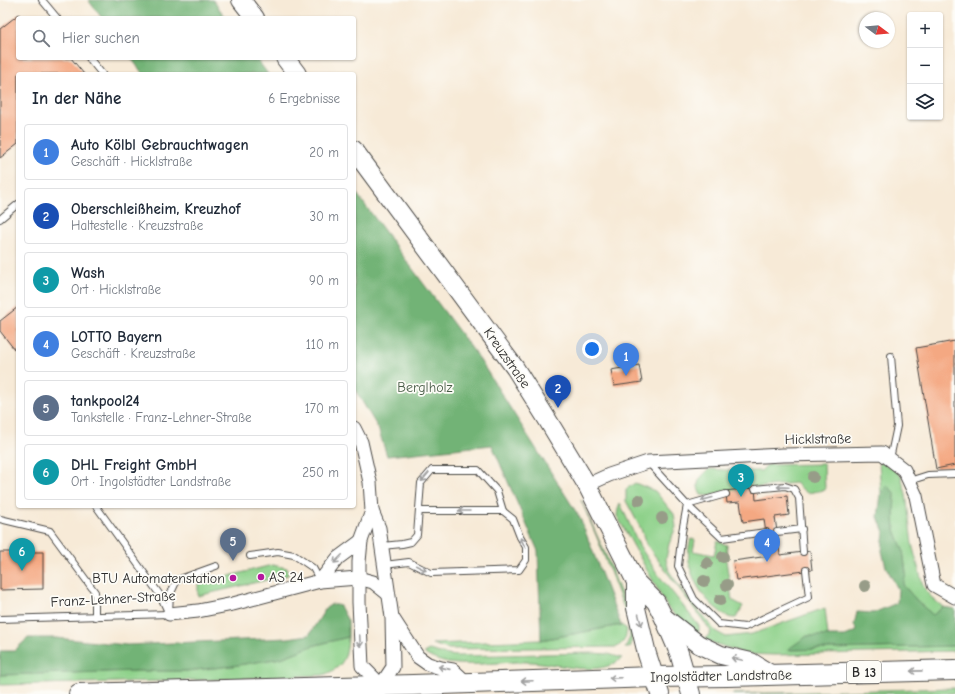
<!DOCTYPE html>
<html lang="de">
<meta charset="utf-8">
<style>
:root{--surface:#fff;--page:#f2f2f3;--text:#1f2937;--muted:#747a83;--line:#e0e1e3;--accent:#b5179e}
body{margin:0;font-family:"Comic Neue",sans-serif;background:var(--page);color:var(--text)}
.controls{position:absolute;right:12px;top:12px;display:grid;overflow:hidden;border-radius:4px;box-shadow:0 1px 3px #0004}
.controls button{width:36px;height:36px;display:grid;place-items:center;padding:0;border:0;border-bottom:1px solid var(--line);background:var(--surface);color:var(--text);font:20px sans-serif}
.compass{position:absolute;left:859px;top:12px;width:36px;height:36px;border-radius:50%;background:var(--surface);box-shadow:0 1px 3px #0004;rotate:106deg}
.you{position:absolute;left:592px;top:349px;width:14px;height:14px;margin:-10px;border:3px solid #fff;border-radius:50%;background:#1a73e8;box-shadow:0 0 0 6px #1a73e833}
.badge{display:grid;place-items:center;width:26px;height:26px;border-radius:50%;background:var(--accent);color:#fff;font-size:13px;font-weight:700}
.pin{position:absolute;translate:-50% -33px;filter:drop-shadow(0 1px 2px #0008)}
.pin::after{content:'';position:absolute;top:21px;width:14px;height:12px;background:inherit;clip-path:polygon(0 0,100% 0,50% 100%)}
.list{margin:0;padding:0;list-style:none}
h2{display:flex;justify-content:space-between;align-items:center;height:52px;margin:0;padding:0 16px;font-size:17px}
h2 small{font-size:13px;font-weight:400;color:var(--muted)}
.list li{display:grid;grid-template-columns:26px 1fr auto;gap:12px;align-items:center;box-sizing:border-box;height:56px;margin:0 8px 8px;padding:0 8px;border:1px solid var(--line);border-radius:4px}
.list b{display:block;font-size:15px;white-space:nowrap}
.list p{margin:0;font-size:13px;white-space:nowrap;color:var(--muted)}
.list em{font-size:13px;font-style:normal;color:var(--muted)}
.icon{flex:none;width:22px;height:22px;fill:none;stroke:currentColor;stroke-width:2;stroke-linecap:round;stroke-linejoin:round}
.map{position:relative;flex:none;width:955px;height:694px;overflow:hidden}
.search{position:absolute;background:var(--surface);box-shadow:0 1px 3px #0004;left:16px;top:16px;width:340px;height:44px;display:flex;align-items:center;gap:10px;box-sizing:border-box;padding:0 14px;border-radius:4px;color:var(--muted);font-size:15px}
.panel{position:absolute;background:var(--surface);box-shadow:0 1px 3px #0004;left:16px;top:72px;width:340px;height:436px;border-radius:4px}
.map>svg:first-child{display:block}
.green{fill:#8ed18a;stroke:#5c7e5a}
.forest{fill:#72b376;stroke:#4e6f50}
.building{fill:#f4a882}
.lines{fill:none;stroke-linecap:round;stroke-linejoin:round}
.lane-casing{stroke:#4a4845;stroke-width:8}
.street-casing{stroke:#4a4845;stroke-width:15}
.secondary-casing{stroke:#4a4845;stroke-width:20}
.primary-casing{stroke:#4a4845;stroke-width:22}
.lane{stroke:#fff;stroke-width:6}
.street{stroke:#fff;stroke-width:13}
.secondary{stroke:#fff;stroke-width:18}
.primary{stroke:#fff;stroke-width:20}
.tree{fill:#979c88}
.oneway{stroke:#a0a0a0}
.poi-dot{fill:#b5179e;stroke:#fdfcf7;stroke-width:1.5}
.labels{text-anchor:middle;dominant-baseline:central;stroke-width:3.5;stroke-linejoin:round;paint-order:stroke}
.shield{fill:#fdfcf7;stroke:#6a6a68;stroke-width:1}
.shield-label{font-size:13px;font-weight:bold;fill:#2b2b2b}
.street-label{font-size:14px;fill:#2b2b2b;stroke:#fdfcf7}
.park-label{font-size:14px;fill:#495d48;stroke:#fdfcf7}
.poi-label{font-size:14px;fill:#2b2b2b;stroke:#fdfcf7;text-anchor:start}
</style>
<div class="map">
<svg width="955" height="694" viewBox="0 0 955 694">
<rect width="100%" height="100%" fill="#fdfcf7"/>
<filter id="ink" filterUnits="userSpaceOnUse"><feTurbulence type="fractalNoise" baseFrequency=".025" numOctaves="2"/><feDisplacementMap in="SourceGraphic" scale="8" xChannelSelector="R" yChannelSelector="G"/><feConvolveMatrix kernelMatrix="1 2 1 2 8 2 1 2 1" color-interpolation-filters="sRGB"/></filter>
<filter id="wash" filterUnits="userSpaceOnUse"><feTurbulence type="fractalNoise" baseFrequency=".012" numOctaves="4" result="noise"/><feDisplacementMap in="SourceGraphic" scale="16" xChannelSelector="R" yChannelSelector="G"/><feGaussianBlur stdDeviation="0.9" result="paint"/><feColorMatrix in="noise" values="0 0 0 0 0 0 0 0 0 0 0 0 0 0 0 0 0 1.4 0 .05"/><feComposite in="paint" operator="in"/></filter>
<g filter="url(#wash)">
<rect width="100%" height="100%" fill="#f7ead7"/>
<g class="green">
<path d="M879,462l12,5 10,9 5,18 6,50 11,42 8,11 12,10 -10,8 -13,-11 -17,-19 3,-11 -3,-24 -8,-20 -1,-16 1,-20 -8,-9 -6,9z"/>
<path d="M824,464l1,26 -18,3 -12,-10 -71,8 -14,5 -9,-1c-7,-13 -1,-17 8,-26l30,2h22l6,-6z"/>
<path d="M635,483l20,8 19,23 2,13 -7,17 -3,15 3,12 10,15 36,45 11,6 26,-3 73,-26 3,28h-21l-19,14 167,-4v5l-180,4 -29,-1 -41,-14 6,-9 -65,-87 -5,-15 -15,-28v-12z"/>
<path d="M581,500l27,60 24,63v13l-1,10 -2,2h-4l5,-11 -1,-16 -31,-81z"/>
<path d="M620,503l19,42 18,28 42,53v5l-3,4 -28,-27 -51,-92 1,-8z"/>
<path d="M691,539l4,1 -2,11 21,4 3,-14 10,4 -1,15 6,40 11,6 -7,12c-3,0 -7,0 -9,-2 -4,-1 -7,-5 -10,-7 -19,-15 -35,-45 -26,-70z"/>
<path d="M272,565l15,3 1,7 -90,21v-12z"/>
<path d="M621,625l6,4c-1,8 -2,13 -10,18l-169,2 -16,-5 109,-4z"/>
<path d="M348,637c-1,21 -5,31 -25,38l-124,5 -199,5v-10l137,-4h49l46,-5 49,-8 31,-12z"/>
<path d="M429,650l19,5 9,1 134,-3 17,1 14,4c-23,21 -64,5 -91,4 -28,-1 -55,5 -83,1 -7,-1 -14,-4 -20,-7l-3,-2v-2z"/>
<path d="M955,688v5l-223,1z"/>
</g>
<g class="forest">
<path d="M88,0h125l13,18h-124z"/>
<path d="M131,58h125l12,16h-125z"/>
<path d="M354,190l124,167 102,161 41,107 -80,15 -3,-89 -46,-106 -105,11 -9,-28 -24,-40z"/>
<path d="M887,485l8,9 -1,20 1,16 8,20 3,24 -3,11 17,19 13,11 10,-8 12,2v37l-168,4 20,-14h38l12,-5 -3,-6 3,-13 16,1 24,-10 1,-14 -12,-22 -4,-16 2,-19 -6,-15 3,-23z"/>
<path d="M332,604l8,2 8,15v16l-36,9 -31,12 -49,8 -46,5h-49l-137,4v-24h14l14,-13h28l71,7 161,-7 21,-3 17,-27z"/>
</g>
<g id="blocks">
<g class="building">
<path d="M19,14l3,4h-4v40h53l13,16h-66v70l-18,14v-129z"/>
<path d="M18,307v47l-18,-23v-10z"/>
<path d="M955,341v124l-19,4 -20,-121z"/>
<path d="M639,365l3,17 -28,4 -3,-16z"/>
<path d="M753,488l2,1 1,11 31,-4 2,19 -14,2 5,38 30,-4 2,19 -76,10 -3,-19 36,-5 -5,-37 -21,3 -3,-20 -13,1 -1,-9 -2,-3z"/>
<path d="M0,552h43v37l-43,1z"/>
</g>
</g>
</g>
<g filter="url(#ink)">
<use href="#blocks" fill-opacity="0" stroke="#4a4845" stroke-width="1"/>
<g class="lines">
<g class="lane-casing">
<g id="lane">
<path d="M42,0l15,18"/>
<path d="M89,58l13,16"/>
<path d="M0,219l18,-15"/>
<path d="M890,459l7,-33 -6,-70"/>
<path d="M648,462l39,43 -5,27 -4,34 16,33 25,25 26,3 64,-30 -3,-27"/>
<path d="M909,481l19,-6 27,-1"/>
<path d="M755,489l30,-3 9,3 5,9 4,54"/>
<path d="M687,505l35,33 44,-6"/>
<path d="M687,505l39,-11"/>
<path d="M96,506l64,89 9,19"/>
<path d="M419,511h84"/>
<path d="M0,519l50,12 45,61v25"/>
<path d="M777,532l25,-3"/>
<path d="M382,546l20,-2 9,-2 6,-7 4,-52 11,-13h46l19,21 6,20 10,8 7,18 6,10v13l-7,10 -88,3 -22,-11 -25,3"/>
<path d="M250,556l28,-4 16,3 19,13 7,13"/>
<path d="M169,612l1,-17 7,-15 39,-14"/>
<path d="M0,619l169,-5"/>
</g>
</g>
<g class="street-casing">
<g id="street">
<path d="M354,428l7,14 9,40 2,29 7,17 13,89 1,50 -12,18v6"/>
<path d="M587,485l22,-10 39,-13 135,-7 99,-2 22,17 12,26 18,89 21,12"/>
<path d="M372,511l-11,30 -2,21v40l3,64 19,19"/>
<path d="M320,581l18,-23 23,-17"/>
<path d="M169,614l29,-3 35,-7 87,-23 38,-3 15,4 15,12"/>
<path d="M392,617l26,40 10,7 13,4 12,2 14,13"/>
</g>
</g>
<g class="secondary-casing">
<g id="secondary">
<path d="M241,0l14,18"/>
<path d="M285,58l12,16"/>
<path d="M354,150l161,218 32,51 40,66 49,97 20,20 8,16 15,35 12,41"/>
<path d="M636,582v26l11,46 13,40"/>
<path d="M666,619l32,25 23,11 30,7 21,13"/>
</g>
</g>
<g class="primary-casing">
<path id="primary" d="M79,694l334,-9 241,-8 73,-1 228,-6"/>
</g>
<use href="#lane" class="lane"/>
<use href="#street" class="street"/>
<use href="#secondary" class="secondary"/>
<use href="#primary" class="primary"/>
</g>
<g class="tree">
<circle cx="813" cy="477" r="6"/>
<circle cx="639" cy="500" r="6"/>
<circle cx="662" cy="518" r="6"/>
<circle cx="723" cy="557" r="6"/>
<circle cx="707" cy="563" r="6"/>
<circle cx="704" cy="581" r="6"/>
<circle cx="727" cy="585" r="6"/>
<circle cx="865" cy="586" r="6"/>
<circle cx="720" cy="600" r="6"/>
</g>
<defs><path id="oneway-shaft" d="M-6 0H5M1.5-3L5.5 0L1.5 3" fill="none" stroke-width="1.6" stroke-linecap="round" stroke-linejoin="round"/></defs>
<g class="oneway">
<use href="#oneway-shaft" transform="translate(425 477) rotate(131)"/>
<use href="#oneway-shaft" transform="translate(783 487) rotate(-178)"/>
<use href="#oneway-shaft" transform="translate(707 499) rotate(165)"/>
<use href="#oneway-shaft" transform="translate(464 511) rotate(-180)"/>
<use href="#oneway-shaft" transform="translate(523 543) rotate(-117)"/>
<use href="#oneway-shaft" transform="translate(338 559) rotate(135)"/>
<use href="#oneway-shaft" transform="translate(421 568) rotate(27)"/>
<use href="#oneway-shaft" transform="translate(640 620) rotate(76)"/>
<use href="#oneway-shaft" transform="translate(360 641) rotate(87)"/>
<use href="#oneway-shaft" transform="translate(737 659) rotate(-168)"/>
<use href="#oneway-shaft" transform="translate(444 668) rotate(-167)"/>
<use href="#oneway-shaft" transform="translate(916 671) rotate(179)"/>
<use href="#oneway-shaft" transform="translate(615 678) rotate(178)"/>
<use href="#oneway-shaft" transform="translate(527 681) rotate(178)"/>
</g>
</g>
<g class="poi-dot">
<circle cx="261" cy="577" r="4"/>
<circle cx="233" cy="578" r="4"/>
</g>
<g class="labels">
<rect class="shield" x="847" y="661" width="34" height="22" rx="3"/>
<g class="shield-label">
<text x="864" y="672">B 13</text>
</g>
<g class="street-label">
<text transform="translate(507 358) rotate(55)">Kreuzstraße</text>
<text transform="translate(818 439) rotate(-1)">Hicklstraße</text>
<text transform="translate(113 599) rotate(-3)">Franz-Lehner-Straße</text>
<text transform="translate(721 676) rotate(-1)">Ingolstädter Landstraße</text>
</g>
<g class="park-label">
<text x="425" y="387">Berglholz</text>
</g>
<g class="poi-label">
<text x="269" y="577">AS 24</text>
<text x="225" y="578" text-anchor="end">BTU Automatenstation</text>
</g>
</g>
</svg>
<div class="controls">
<button>+</button>
<button>−</button>
<button><svg class="icon" aria-label="layers" viewBox="0 0 24 24"><path d="M12 4l9 5-9 5-9-5zM3 14l9 5 9-5"/></svg></button>
</div>
<svg class="compass" viewBox="-18 -18 36 36"><path d="M0-13l5 13h-10z" fill="#e53935"/><path d="M0 13l5-13h-10z" fill="#747a83"/></svg>
<div class="you"></div>
<div class="pin badge" style="left:626px;top:376px;background:#3f7fe0">1</div>
<div class="pin badge" style="left:558px;top:408px;background:#1a4fb4">2</div>
<div class="pin badge" style="left:741px;top:497px;background:#0f9aa8">3</div>
<div class="pin badge" style="left:767px;top:562px;background:#3f7fe0">4</div>
<div class="pin badge" style="left:233px;top:561px;background:#5c6f8a">5</div>
<div class="pin badge" style="left:22px;top:571px;background:#0f9aa8">6</div>
<div class="search"><svg class="icon" aria-label="search" viewBox="0 0 24 24"><circle cx="10" cy="10" r="6"/><path d="M15 15l6 6"/></svg>Hier suchen</div>
<section class="panel">
<h2>In der Nähe<small>6 Ergebnisse</small></h2>
<ul class="list">
<li><span class="badge" style="background:#3f7fe0">1</span><div><b>Auto Kölbl Gebrauchtwagen</b><p>Geschäft · Hicklstraße</p></div><em>20 m</em></li>
<li><span class="badge" style="background:#1a4fb4">2</span><div><b>Oberschleißheim, Kreuzhof</b><p>Haltestelle · Kreuzstraße</p></div><em>30 m</em></li>
<li><span class="badge" style="background:#0f9aa8">3</span><div><b>Wash</b><p>Ort · Hicklstraße</p></div><em>90 m</em></li>
<li><span class="badge" style="background:#3f7fe0">4</span><div><b>LOTTO Bayern</b><p>Geschäft · Kreuzstraße</p></div><em>110 m</em></li>
<li><span class="badge" style="background:#5c6f8a">5</span><div><b>tankpool24</b><p>Tankstelle · Franz-Lehner-Straße</p></div><em>170 m</em></li>
<li><span class="badge" style="background:#0f9aa8">6</span><div><b>DHL Freight GmbH</b><p>Ort · Ingolstädter Landstraße</p></div><em>250 m</em></li>
</ul>
</section>
</div>
